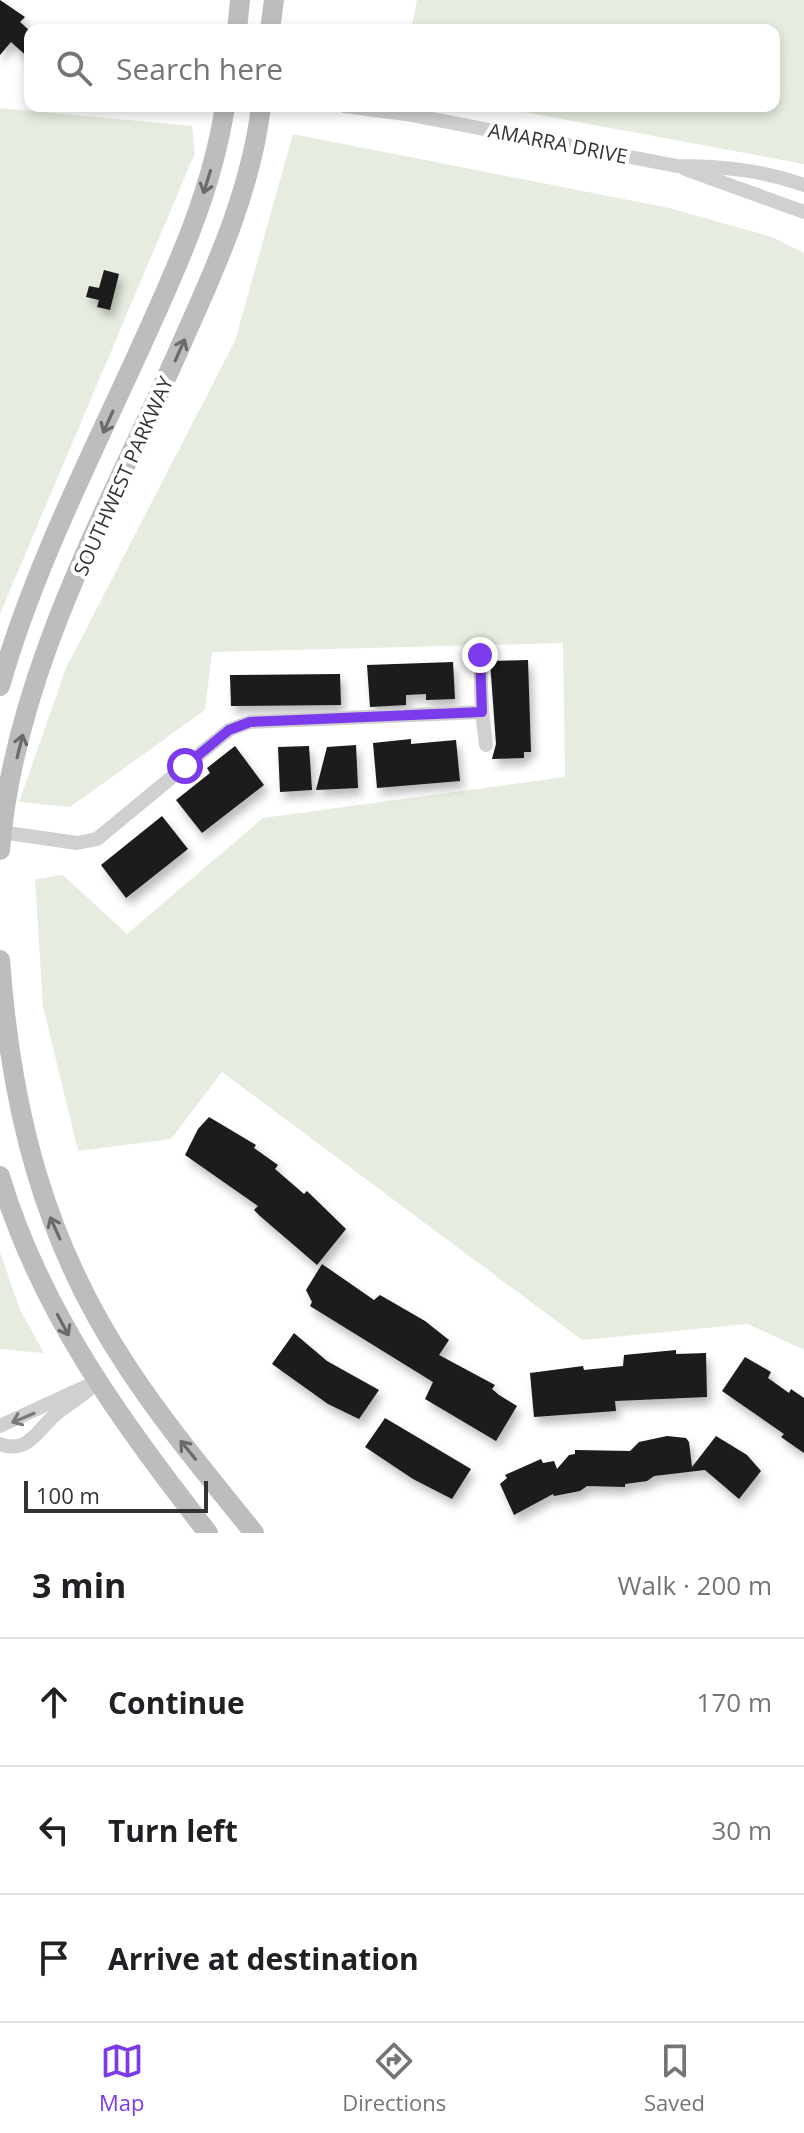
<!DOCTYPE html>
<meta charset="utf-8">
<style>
:root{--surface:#fff;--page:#f6f6f6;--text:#202124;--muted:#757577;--line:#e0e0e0;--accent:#7c3aed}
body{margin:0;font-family:"Open Sans",sans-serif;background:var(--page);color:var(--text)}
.scale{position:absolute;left:24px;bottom:20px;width:184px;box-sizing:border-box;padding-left:8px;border:4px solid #333;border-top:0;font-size:22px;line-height:28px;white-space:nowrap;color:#333;-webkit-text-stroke:6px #fff;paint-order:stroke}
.stop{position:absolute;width:24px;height:24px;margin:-18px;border:6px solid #7c3aed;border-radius:50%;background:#fff}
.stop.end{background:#7c3aed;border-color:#fff;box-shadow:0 2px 8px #0008}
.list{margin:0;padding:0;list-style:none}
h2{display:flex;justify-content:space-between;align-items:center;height:104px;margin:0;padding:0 32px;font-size:34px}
h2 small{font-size:26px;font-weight:400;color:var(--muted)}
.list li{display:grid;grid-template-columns:52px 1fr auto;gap:24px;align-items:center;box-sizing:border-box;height:128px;padding:0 32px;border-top:2px solid var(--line)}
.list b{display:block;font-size:30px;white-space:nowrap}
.list em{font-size:26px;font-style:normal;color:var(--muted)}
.icon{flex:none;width:44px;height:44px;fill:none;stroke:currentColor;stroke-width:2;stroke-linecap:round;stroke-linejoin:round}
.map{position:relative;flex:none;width:804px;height:1533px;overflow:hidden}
.search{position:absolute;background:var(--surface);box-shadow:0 4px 12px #0003;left:24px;right:24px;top:24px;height:88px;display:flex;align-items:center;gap:20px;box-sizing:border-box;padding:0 28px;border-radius:16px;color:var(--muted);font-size:30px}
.sheet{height:488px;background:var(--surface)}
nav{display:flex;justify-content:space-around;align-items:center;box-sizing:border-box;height:112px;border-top:2px solid var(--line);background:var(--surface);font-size:22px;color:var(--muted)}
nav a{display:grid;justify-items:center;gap:4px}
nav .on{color:var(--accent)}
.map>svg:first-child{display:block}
.green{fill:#e6ecdf}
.building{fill:#1a1a1a;filter:url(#shadow)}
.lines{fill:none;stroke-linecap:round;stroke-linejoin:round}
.street{stroke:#d0d0d0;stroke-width:14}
.secondary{stroke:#bdbdbd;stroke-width:20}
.oneway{stroke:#6a6a6a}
.oneway2{stroke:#7a7a7a}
.route{stroke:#7c3aed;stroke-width:10}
.labels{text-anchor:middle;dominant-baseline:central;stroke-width:8;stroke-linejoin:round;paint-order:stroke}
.street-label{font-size:20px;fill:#333;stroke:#fff}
</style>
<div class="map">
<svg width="804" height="1533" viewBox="0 0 804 1533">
<defs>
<filter id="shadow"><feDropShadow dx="4" dy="7" stdDeviation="4" flood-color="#0004"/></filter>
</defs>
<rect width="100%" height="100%" fill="#fff"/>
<g class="green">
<path d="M417,0h387v164l-312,-58h282v-76h-363z"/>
<path d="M0,108l192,18 3,27 -195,461z"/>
<path d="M293,134l376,74 103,29 32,16v1097l-56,-26 -166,16 -360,-268 -51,67 -93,12 -35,-145 -8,-127 28,-4 64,59 136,-116 302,-41 -2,-134 -351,9 -7,58 -135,97 -51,-5 47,-134 169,-327z"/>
<path d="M0,1252l20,58 24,43 -44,-4z"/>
</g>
<g class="building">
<path d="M0,0l25,17 -5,5 10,9v28l-19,-17 -11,13z"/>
<path d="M104,270l15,4 -9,36 -13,-3 2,-7 -13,-3 3,-11 10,2z"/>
<path d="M528,660l3,92h-7v6l-32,1 4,-15 -6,-83z"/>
<path d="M453,662l2,37 -29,1v-6l-20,1v10l-36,2 -3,-42z"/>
<path d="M340,674l1,31 -110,1 -1,-31z"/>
<path d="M411,739v5l45,-4 4,41 -83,7 -4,-45z"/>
<path d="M356,745l2,43 -42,2 11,-43z"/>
<path d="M235,746l29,39 -62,48 -26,-33 34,-27 -3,-5z"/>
<path d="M309,746l3,44 -32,2 -2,-45z"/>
<path d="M162,816l26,33 -62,49 -25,-33z"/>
<path d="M209,1117l47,28 -2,3 24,17 -3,4 29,25 3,-3 39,38 -29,36 -57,-49 -6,-6 4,-4 -73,-51 13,-26z"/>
<path d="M322,1264l52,36 6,-5 45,26 24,19 -10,15 56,30 -3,4 7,6 18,11 -21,35 -71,-42 8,-17 -123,-76 2,-4 -6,-12z"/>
<path d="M294,1333l33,28 52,29 -20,29 -31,-15 -56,-40z"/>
<path d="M676,1350v4l30,-1 1,44 -92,4 1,10 -82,6 -4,-44 53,-7 1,4 39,-4 1,-11z"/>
<path d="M745,1357l26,15 -3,6 21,15 2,-4 13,9v55l-23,-16 3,-3 -62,-43z"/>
<path d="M385,1418l86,51 -19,30 -39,-20 -48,-32z"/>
<path d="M667,1436l19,2 3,4 3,25 24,-31 31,19 14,16 -22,28 -34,-29 -51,6 -7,5 -22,3v3l-38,-1 -7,5 -26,5 -1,-2 -39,21 -14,-31 7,-6 -2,-3 36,-16 2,4 11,-2 3,8 12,-14 6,-1v-4l55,1 9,-9z"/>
</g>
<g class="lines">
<g class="street">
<path d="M344,106l62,8 271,52c44,0 85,4 127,19"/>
<path d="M685,169l119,43"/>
<path d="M482,712l4,33"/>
<path d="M0,832l77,11 20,-4 132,-109 21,-8 232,-10 -2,-57"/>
<path d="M0,1426l91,-42"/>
<path d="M0,1444c28,11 38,-15 56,-30 14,-11 27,-18 40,-31"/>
</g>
<g class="secondary">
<path d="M237,30l3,-30"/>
<path d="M270,30l4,-30"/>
<path d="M0,686c35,-123 96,-239 148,-355 33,-73 65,-145 77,-225"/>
<path d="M0,850c15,-185 116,-354 188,-521 32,-71 64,-145 73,-223"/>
<path d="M0,960c11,150 44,282 128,408 38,58 83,111 126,165"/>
<path d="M0,1176c41,137 122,246 208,357"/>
</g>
</g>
<defs><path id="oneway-shaft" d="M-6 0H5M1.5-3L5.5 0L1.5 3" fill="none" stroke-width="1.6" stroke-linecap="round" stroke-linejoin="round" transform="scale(2)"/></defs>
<g class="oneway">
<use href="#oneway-shaft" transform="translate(207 182) rotate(107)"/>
<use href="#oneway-shaft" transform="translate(180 350) rotate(-66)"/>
<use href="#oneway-shaft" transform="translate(108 422) rotate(114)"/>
<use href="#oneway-shaft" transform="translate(20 746) rotate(-76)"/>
<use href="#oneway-shaft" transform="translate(55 1228) rotate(-114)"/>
<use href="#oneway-shaft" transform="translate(63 1325) rotate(62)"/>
<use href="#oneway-shaft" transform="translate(188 1450) rotate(-129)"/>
</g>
<use class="oneway2" href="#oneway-shaft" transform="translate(23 1418) rotate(157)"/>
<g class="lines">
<path class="route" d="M185,766l44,-36 21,-8 232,-10 -2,-57"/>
</g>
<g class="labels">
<g class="street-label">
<text transform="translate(558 143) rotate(11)">AMARRA DRIVE</text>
<text transform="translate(123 476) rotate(-66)">SOUTHWEST PARKWAY</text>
</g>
</g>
</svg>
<div class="scale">100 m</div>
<div class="stop" style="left:185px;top:766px"></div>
<div class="stop end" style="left:480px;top:655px"></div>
<div class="search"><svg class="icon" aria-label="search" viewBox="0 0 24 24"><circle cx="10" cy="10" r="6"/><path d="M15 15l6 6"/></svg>Search here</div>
</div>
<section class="sheet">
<h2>3 min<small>Walk · 200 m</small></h2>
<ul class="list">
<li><svg class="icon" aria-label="ahead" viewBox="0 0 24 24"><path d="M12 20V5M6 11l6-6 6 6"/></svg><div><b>Continue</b></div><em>170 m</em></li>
<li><svg class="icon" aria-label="left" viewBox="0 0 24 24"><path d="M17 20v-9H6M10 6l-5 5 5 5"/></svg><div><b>Turn left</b></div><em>30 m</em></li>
<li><svg class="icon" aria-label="arrive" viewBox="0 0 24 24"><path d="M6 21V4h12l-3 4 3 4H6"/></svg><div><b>Arrive at destination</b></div></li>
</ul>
</section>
<nav>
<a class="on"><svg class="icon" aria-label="map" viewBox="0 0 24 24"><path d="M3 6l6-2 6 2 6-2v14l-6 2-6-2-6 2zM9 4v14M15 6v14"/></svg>Map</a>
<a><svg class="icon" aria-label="directions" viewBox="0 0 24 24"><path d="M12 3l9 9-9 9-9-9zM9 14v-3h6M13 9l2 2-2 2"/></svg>Directions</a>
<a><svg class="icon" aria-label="saved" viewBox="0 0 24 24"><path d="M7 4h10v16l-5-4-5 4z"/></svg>Saved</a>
</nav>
